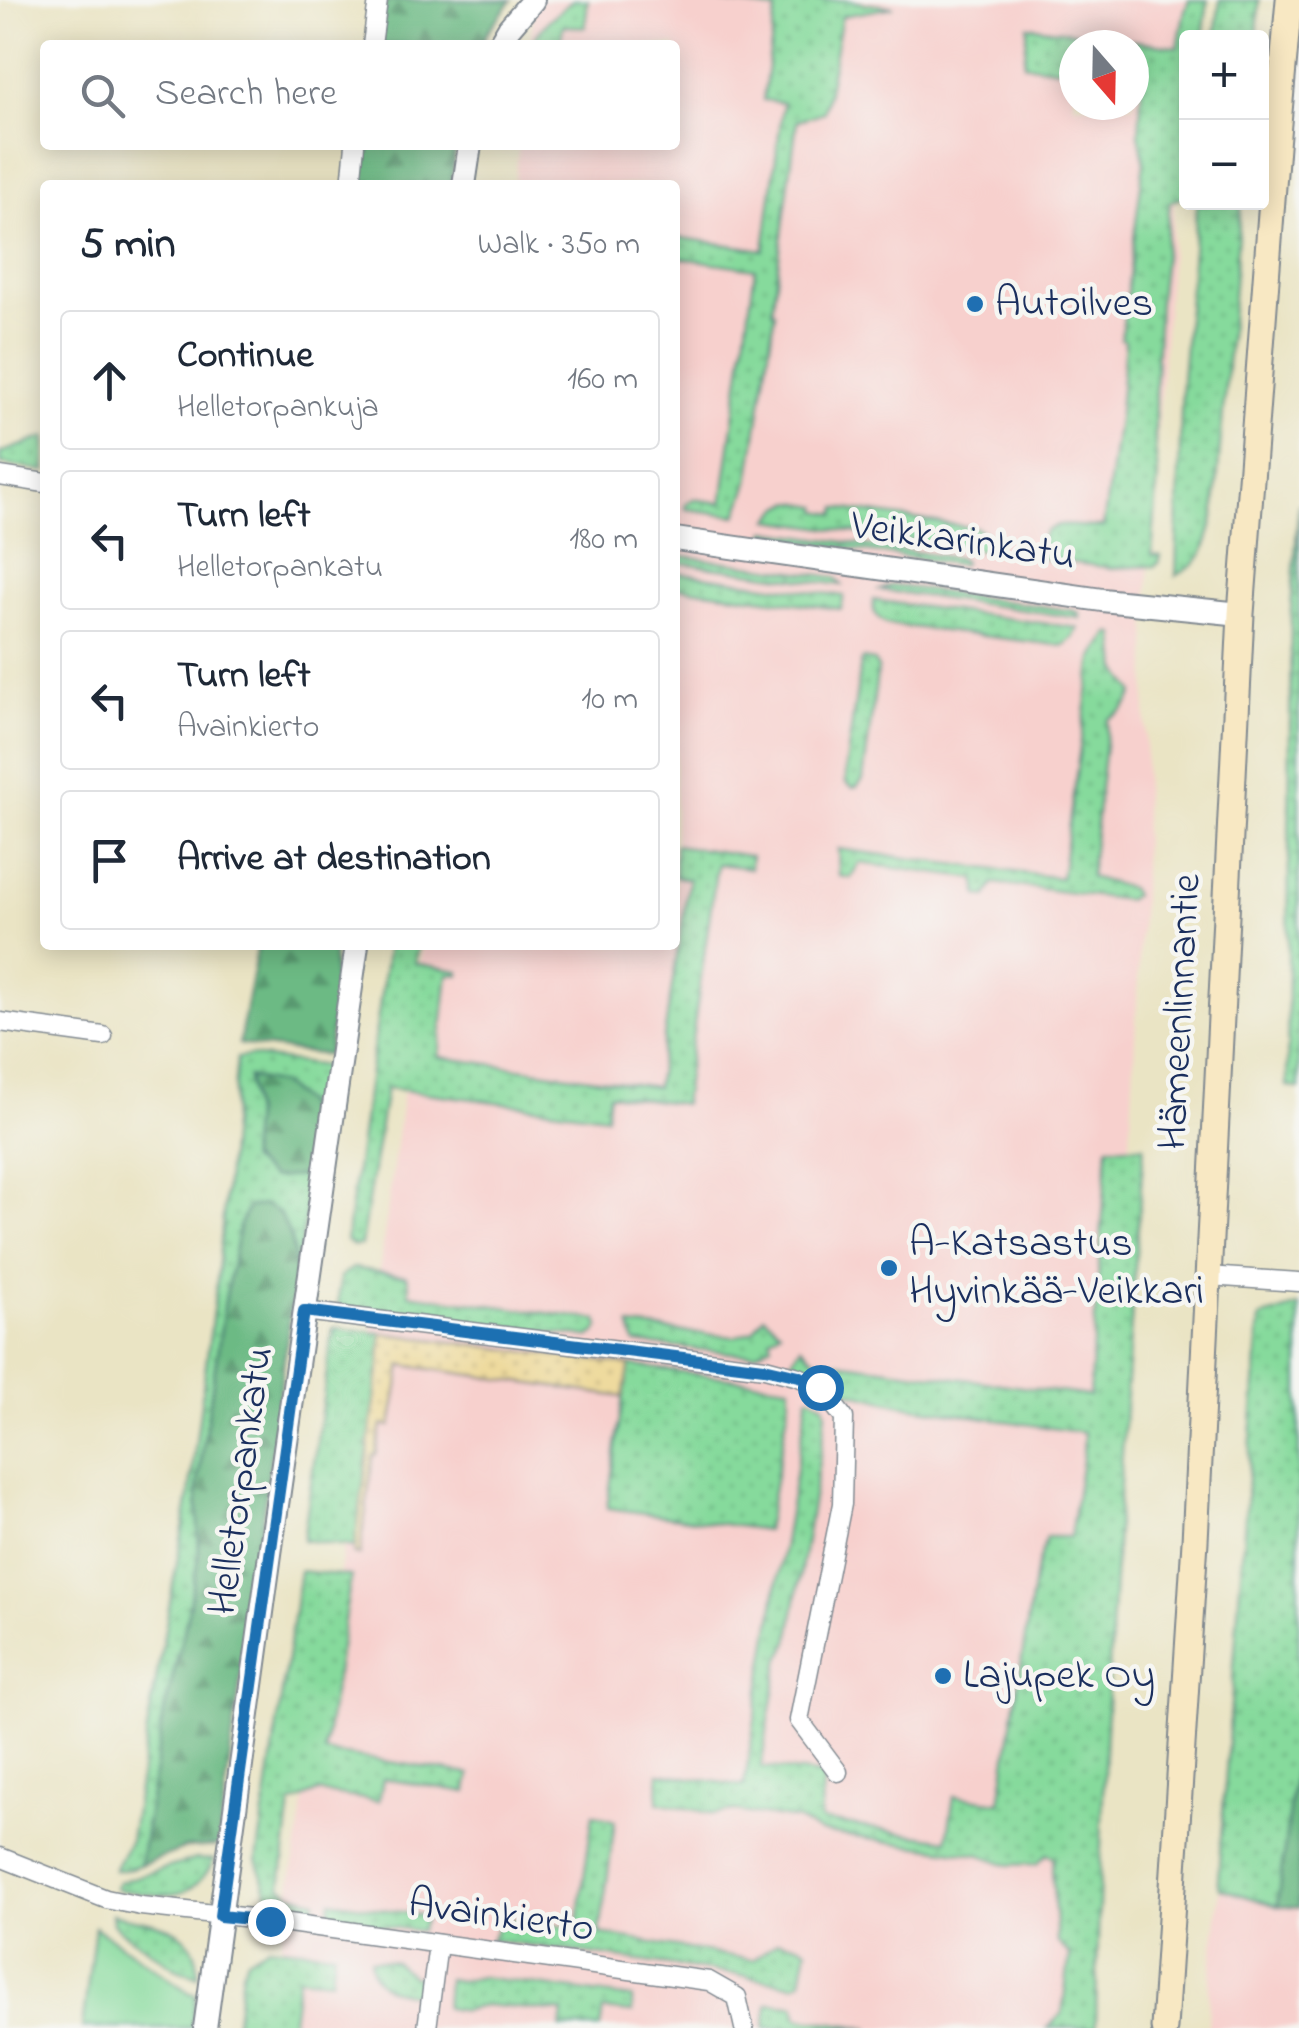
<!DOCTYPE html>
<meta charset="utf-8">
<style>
:root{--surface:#fff;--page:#f6f6f7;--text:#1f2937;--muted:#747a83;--line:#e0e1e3}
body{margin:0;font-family:"Indie Flower",sans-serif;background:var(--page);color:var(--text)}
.controls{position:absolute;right:30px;top:30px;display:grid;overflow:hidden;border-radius:10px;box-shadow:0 5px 25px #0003}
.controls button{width:90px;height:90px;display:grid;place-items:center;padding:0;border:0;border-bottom:2px solid var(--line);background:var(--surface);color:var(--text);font:50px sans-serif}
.compass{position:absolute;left:1059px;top:30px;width:90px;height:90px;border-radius:50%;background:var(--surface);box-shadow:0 5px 25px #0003;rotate:160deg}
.stop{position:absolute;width:30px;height:30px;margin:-22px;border:8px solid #1f6fb2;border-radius:50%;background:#fff}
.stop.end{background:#1f6fb2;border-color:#fff;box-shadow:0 2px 10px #0008}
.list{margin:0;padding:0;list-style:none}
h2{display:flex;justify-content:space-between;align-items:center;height:130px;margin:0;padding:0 40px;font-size:42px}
h2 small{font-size:32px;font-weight:400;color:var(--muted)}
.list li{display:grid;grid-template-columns:65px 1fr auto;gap:30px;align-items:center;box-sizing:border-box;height:140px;margin:0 20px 20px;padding:0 20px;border:2px solid var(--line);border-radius:10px}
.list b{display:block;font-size:38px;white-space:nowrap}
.list p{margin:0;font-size:32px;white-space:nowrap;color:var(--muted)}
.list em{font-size:32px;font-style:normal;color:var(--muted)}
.icon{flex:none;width:55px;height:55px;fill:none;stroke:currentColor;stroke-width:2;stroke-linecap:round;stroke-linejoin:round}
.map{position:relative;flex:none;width:1299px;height:2028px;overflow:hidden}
.search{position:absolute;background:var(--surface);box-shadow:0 5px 25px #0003;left:40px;top:40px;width:640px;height:110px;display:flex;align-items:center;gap:25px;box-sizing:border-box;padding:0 35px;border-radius:10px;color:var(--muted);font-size:38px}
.panel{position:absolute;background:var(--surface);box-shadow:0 5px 25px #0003;left:40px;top:180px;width:640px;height:770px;border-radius:10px}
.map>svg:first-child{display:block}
.built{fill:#f7d0cd;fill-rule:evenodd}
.grass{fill:url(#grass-dots);stroke:#50847d;stroke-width:2.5}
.forest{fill:url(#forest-firs);stroke:#447471;stroke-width:2.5}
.sand{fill:url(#sand-dots);stroke:#84847e;stroke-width:2.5}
.park{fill:#86da9c;stroke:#50847d;stroke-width:2.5}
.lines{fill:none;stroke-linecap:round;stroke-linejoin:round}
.minor-casing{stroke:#828a91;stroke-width:21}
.tertiary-casing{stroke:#828a91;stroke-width:26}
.secondary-casing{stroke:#828a91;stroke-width:29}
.minor{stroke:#fff;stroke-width:18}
.tertiary{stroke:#fff;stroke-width:22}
.secondary{stroke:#f8e8c3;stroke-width:25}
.route{stroke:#1f6fb2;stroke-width:12}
.poi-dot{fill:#1f6fb2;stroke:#f6f6f2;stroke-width:4}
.labels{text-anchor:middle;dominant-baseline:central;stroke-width:9;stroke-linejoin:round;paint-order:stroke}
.poi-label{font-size:42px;fill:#1b2f5e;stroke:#f6f6f2;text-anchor:start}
.street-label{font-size:42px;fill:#1b2f5e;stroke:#f6f6f2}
</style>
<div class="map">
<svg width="1299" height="2028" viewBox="0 0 1299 2028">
<defs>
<pattern id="grass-dots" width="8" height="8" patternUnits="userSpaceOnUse" patternTransform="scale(2.5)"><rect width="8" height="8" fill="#86da9c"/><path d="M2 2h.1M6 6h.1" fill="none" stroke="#73bb89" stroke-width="1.8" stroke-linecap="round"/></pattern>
<pattern id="forest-firs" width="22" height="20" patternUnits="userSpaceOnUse" patternTransform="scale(2.5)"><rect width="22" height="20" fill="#6cba84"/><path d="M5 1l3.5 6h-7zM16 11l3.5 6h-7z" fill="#58986f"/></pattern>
<pattern id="sand-dots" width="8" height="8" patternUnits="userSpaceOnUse" patternTransform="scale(2.5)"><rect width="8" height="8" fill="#eeda9e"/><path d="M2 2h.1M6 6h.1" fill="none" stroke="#ccbb8a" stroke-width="1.8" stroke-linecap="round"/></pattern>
</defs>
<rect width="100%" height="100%" fill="#f6f6f2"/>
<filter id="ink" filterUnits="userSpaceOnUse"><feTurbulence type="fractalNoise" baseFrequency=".01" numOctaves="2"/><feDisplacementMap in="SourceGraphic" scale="20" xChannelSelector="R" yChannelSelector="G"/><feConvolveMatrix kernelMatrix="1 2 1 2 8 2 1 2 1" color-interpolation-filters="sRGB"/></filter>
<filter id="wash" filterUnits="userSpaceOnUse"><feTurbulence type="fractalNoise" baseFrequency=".0048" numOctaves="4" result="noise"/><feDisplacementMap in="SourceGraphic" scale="40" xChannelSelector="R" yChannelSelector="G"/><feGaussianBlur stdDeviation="2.25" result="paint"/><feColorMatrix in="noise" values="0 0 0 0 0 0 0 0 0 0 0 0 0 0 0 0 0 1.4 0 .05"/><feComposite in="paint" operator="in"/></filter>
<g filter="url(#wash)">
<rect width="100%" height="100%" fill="#eae4c4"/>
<g class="built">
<path d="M535,0h654l-40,551 -6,324 -56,1153h-820l67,-409 88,-674h253v-760h-161l5,-40h156v-100h-145zM1074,45h60v60h-60z"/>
<path d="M1220,1888l57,18 22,2v120h-91l1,-38z"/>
</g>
<g class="grass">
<path d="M573,0h15l-3,27 -22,-1 -3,19h-31l20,-25z"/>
<path d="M700,0h143l51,7 -52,9 -18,96 -27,9 -25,190 3,1 -26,171 -12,33 -51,-7v-5l7,-5 29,4 33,-234 -80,-12v-20l89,13 19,-147 -20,-3 13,-90z"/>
<path d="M1189,0h19l-5,37 -17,1v158l-16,6 -11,99 -4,94v52l3,27 -6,81 9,1 -2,7 -5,3 -42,2 -73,-10c-2,-45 33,-30 64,-31l16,-115 6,-71 -4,-2 23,-178 -5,-27 3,-54 -8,-1v-34h-60v26l-50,-7 4,-38 150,21 6,-33z"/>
<path d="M1220,0h39l-2,37h-42z"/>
<path d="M1197,203h44l-27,315c-8,31 -9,42 -38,58l6,-196z"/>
<path d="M45,437v34l-45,-7v-11z"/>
<path d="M795,502l24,4v5l17,3 2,-6 139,20 8,5 3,9 -4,9 -214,-31c8,-10 12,-16 25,-18z"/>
<path d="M1299,503v586l-12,-3 4,-476z"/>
<path d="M767,531l191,27 6,4 -2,3 -194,-28 -3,-3z"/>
<path d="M675,555l160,22 7,8 -167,-23z"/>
<path d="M675,572l169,24 -3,13 -166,-22z"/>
<path d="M892,585l183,26 5,2v5l-200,-28z"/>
<path d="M873,600l205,28 -4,9 -11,9 -176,-22c-10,-6 -15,-11 -14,-24z"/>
<path d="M1110,633l5,1 3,35 16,23c-5,15 -12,20 -26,27l-18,158 40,11 4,7 -7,5 -133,-17 -7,14 -8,-1 -4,-17 -116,-16 -8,15 -12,-2 -1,-27 223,29 32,-220z"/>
<path d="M863,659l11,2 4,7 -15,112 -6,7 -4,1 -7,-5v-19l15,-102z"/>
<path d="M675,845l76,11 -1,12 -33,-4 -34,240 -74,-10 -3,22 -220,-28 -25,157 -7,1 -8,-5 42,-296h30l-3,18 44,8v4l-11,-1 -9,83 217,30 33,-208 -14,-2z"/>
<path d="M251,1056l75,10 -10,70 -12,-33 -56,-25 5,37 -4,45 22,18 41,-3 -16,97 -5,-34 -52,-11 -13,68 -29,193 2,67 -14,72 -21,86 -24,152 -16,5h-10l16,-30 19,-121 40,-223 29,-224 19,-214z"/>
<path d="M1108,1146h36c-22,293 -43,587 -48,882h-49l15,-14 8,-60 -13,-12 -5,-73 2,-11 -7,-4 -10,10 -29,1 -27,-10 -162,-23 -21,-12 -63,-9 -21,3 -56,-12 1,-29 85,13 64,-389 2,-1 14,8 2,8 -2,20 -35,211 -9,15 -19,109 63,8 -4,45 127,20 7,-44 46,6 35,-230 11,-35h24l13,-84 1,-20 -183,-28 -63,-16 -42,-24 -4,-5 9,-14 14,12 8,2 266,36z"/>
<path d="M353,1268l54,8 2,8v10l189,26 2,6 -4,7 -7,4 -236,-27 -15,-5 2,-28z"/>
<path d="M1299,1306v428l-22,172 -57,-18 -2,-10 42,-560z"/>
<path d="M764,1316l16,14 -10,8 2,6 -16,9 -12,1 -109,-11 -5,-17 104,11 19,-6z"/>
<path d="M333,1328l49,5 -2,30 -25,184 -52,-7z"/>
<path d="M630,1365l160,21v14l-24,130 -159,-22 16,-111z"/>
<path d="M300,1571l51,5 -27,176 146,22 -3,18 -84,-13 -4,22 -61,-9 -27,12 -10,82 10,8 25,6 -3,18 -45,-9v-16l-11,-33z"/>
<path d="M593,1814l22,7 -15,113 153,26 25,-19 21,3 8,5 -6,32 -7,4 -48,-9 -255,-36 8,-16 15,-5 63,9z"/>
<path d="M197,1859l17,1c-22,45 -52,36 -94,30l-5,-3 3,-5z"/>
<path d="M331,1901l95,15 -6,15 -92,-12z"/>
<path d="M112,1914c40,11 88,7 86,63l-23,-9 -57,-39 -5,-6z"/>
<path d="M268,1946l66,6 -3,28 -33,-3 -7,51h-56l7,-57 5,-12z"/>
<path d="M370,1959l25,3 18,15 8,-1 3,10 -2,8c-27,-2 -49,-3 -52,-35z"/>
<path d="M481,1977l151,21v15l-29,-3 -3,18h-39l2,-16 -79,-7 -21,6 -18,-3 2,-29 13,2z"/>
<path d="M768,2003l27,2 3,13 72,10h-105z"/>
</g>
<g class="forest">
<path d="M386,0h126l-24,31 -6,14h-103z"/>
<path d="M362,145l94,2 -5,38h-93z"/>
<path d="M258,945h75l2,52 -7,58 -89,-11z"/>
<path d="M248,1077l33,7 23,19 12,33 -4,39 -41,3 -22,-19 4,-44z"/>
<path d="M265,1205l14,8 12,25 5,34 -78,574 -32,2 -46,17 24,-152 21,-86 14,-72 -2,-67 29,-193 13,-68 9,-20z"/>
<path d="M1299,1734v174l-22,-2z"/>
</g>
<path class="sand" d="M382,1333l248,32 -7,32 -221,-32 -11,61 -9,-1 -6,30 -3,1 -13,99 -6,-1 26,-191z"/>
<path class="park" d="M95,1927l95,66 6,1 -5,34h-109z"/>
</g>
<g filter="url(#ink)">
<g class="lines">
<g class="minor-casing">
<g id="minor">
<path d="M372,45l6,-45"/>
<path d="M351,185l4,-40"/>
<path d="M0,476l45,7"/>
<path d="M0,1022l103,14"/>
<path d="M1208,1276l91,6"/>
<path d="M304,1311l461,57 34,9 21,10 24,31 -2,86 -43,216 39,52"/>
<path d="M0,1857l106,42 35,7 119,13 449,62 28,16 7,31"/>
<path d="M427,2028l11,-84"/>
</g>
</g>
<g class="tertiary-casing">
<g id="tertiary">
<path d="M499,45l10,-17 24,-28"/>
<path d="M464,185l6,-40"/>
<path d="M675,539l427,61 139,14"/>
<path d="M205,2028l65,-474 87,-609"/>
</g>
</g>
<g class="secondary-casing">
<path id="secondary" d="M1164,2028l31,-487 46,-927 35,-468 13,-146"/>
</g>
<use href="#minor" class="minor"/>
<use href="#tertiary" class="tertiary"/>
<use href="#secondary" class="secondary"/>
</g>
</g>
<g class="lines" filter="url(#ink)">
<path class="route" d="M270,1921l-50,-5 84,-605 460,57 35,8 21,11"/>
</g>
<g class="poi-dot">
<circle cx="975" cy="304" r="10"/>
<circle cx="889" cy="1268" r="10"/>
<circle cx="943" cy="1676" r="10"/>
</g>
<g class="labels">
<g class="poi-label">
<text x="995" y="304">Autoilves</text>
<text x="909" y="1244">A-Katsastus<tspan x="909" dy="48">Hyvinkää-Veikkari</tspan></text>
<text x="963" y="1676">Lajupek Oy</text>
</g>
<g class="street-label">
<text transform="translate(963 542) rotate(8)">Veikkarinkatu</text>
<text transform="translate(1181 1012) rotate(-87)">Hämeenlinnantie</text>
<text transform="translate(242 1481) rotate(-82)">Helletorpankatu</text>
<text transform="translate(501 1917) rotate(8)">Avainkierto</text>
</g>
</g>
</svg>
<div class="controls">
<button>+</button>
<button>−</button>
</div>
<svg class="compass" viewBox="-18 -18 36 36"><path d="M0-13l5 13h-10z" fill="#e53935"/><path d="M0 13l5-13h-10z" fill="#747a83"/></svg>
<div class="stop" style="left:820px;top:1387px"></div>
<div class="stop end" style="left:270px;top:1921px"></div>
<div class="search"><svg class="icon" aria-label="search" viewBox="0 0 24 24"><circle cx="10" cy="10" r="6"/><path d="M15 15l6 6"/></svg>Search here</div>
<section class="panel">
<h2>5 min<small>Walk · 350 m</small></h2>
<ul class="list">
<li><svg class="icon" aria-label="ahead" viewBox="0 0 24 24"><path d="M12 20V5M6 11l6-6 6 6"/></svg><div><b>Continue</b><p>Helletorpankuja</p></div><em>160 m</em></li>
<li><svg class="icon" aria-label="left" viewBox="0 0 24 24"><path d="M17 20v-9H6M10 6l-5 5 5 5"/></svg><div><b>Turn left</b><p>Helletorpankatu</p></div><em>180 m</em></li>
<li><svg class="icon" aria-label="left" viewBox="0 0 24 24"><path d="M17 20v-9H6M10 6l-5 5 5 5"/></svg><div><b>Turn left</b><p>Avainkierto</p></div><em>10 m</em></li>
<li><svg class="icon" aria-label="arrive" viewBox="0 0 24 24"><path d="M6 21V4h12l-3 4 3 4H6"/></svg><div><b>Arrive at destination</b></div></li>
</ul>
</section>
</div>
